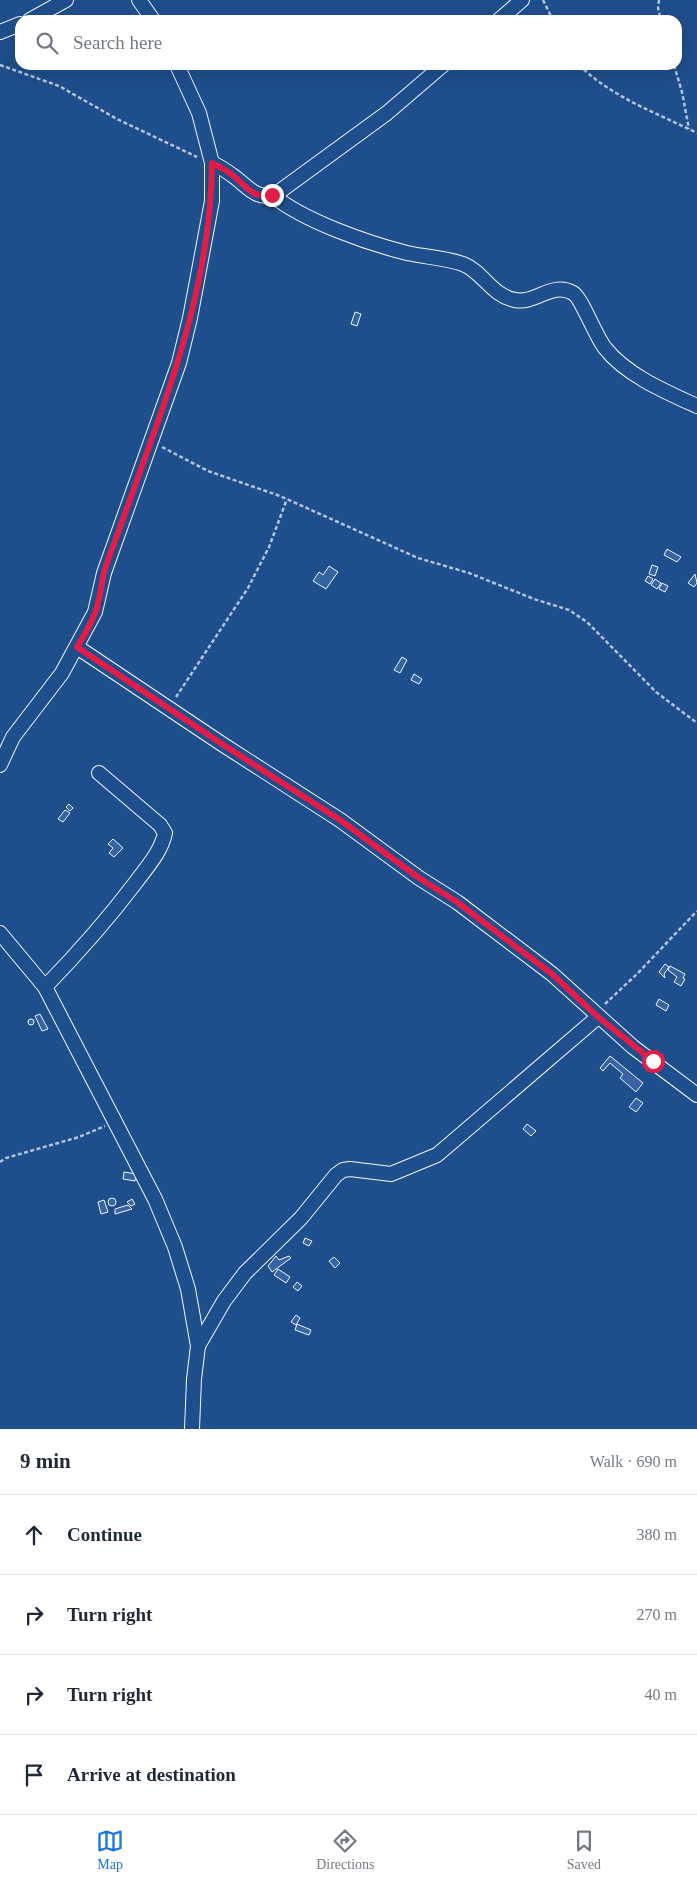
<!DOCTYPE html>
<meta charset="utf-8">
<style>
:root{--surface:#fff;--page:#f6f6f7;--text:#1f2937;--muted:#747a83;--line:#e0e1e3;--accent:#1a73e8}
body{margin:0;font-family:Georgia,serif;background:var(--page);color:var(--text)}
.stop{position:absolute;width:15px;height:15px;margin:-11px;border:4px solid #e11d48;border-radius:50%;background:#fff}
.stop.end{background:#e11d48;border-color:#fff;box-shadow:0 1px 5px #0008}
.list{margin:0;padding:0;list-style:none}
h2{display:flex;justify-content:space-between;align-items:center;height:65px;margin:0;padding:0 20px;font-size:21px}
h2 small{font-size:16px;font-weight:400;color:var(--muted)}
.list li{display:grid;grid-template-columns:32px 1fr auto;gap:15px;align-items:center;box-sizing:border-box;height:80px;padding:0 20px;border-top:1px solid var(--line)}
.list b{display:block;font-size:19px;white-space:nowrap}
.list em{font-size:16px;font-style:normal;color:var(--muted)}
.icon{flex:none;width:28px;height:28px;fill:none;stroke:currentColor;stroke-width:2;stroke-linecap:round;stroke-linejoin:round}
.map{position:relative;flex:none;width:697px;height:1429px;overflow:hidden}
.search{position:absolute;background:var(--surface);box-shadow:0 5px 20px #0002;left:15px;right:15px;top:15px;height:55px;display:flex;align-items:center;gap:12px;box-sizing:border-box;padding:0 18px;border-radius:15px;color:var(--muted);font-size:19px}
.sheet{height:385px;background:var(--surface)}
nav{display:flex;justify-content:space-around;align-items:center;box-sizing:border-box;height:70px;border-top:1px solid var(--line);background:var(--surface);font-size:14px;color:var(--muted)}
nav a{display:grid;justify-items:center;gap:2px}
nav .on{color:var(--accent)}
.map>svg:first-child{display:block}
.building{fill:#3563a3;stroke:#f2f6ff}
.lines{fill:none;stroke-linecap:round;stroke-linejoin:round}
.minor-casing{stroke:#f2f6ff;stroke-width:16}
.path{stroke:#b3c4dc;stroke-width:2.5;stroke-dasharray:4 2.5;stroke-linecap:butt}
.minor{stroke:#1f4e8c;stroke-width:14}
.route{stroke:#e11d48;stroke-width:6}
</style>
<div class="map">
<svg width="697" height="1429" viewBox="0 0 697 1429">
<rect width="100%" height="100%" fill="#1f4e8c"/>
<g class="building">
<path d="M355,312l6,2 -4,12 -6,-2z"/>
<path d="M667,549l14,8 -4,5 -13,-7z"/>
<path d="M652,565l6,2 -3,9 -6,-2z"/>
<path d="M329,566l9,6 -12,17 -13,-8 6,-9 4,3z"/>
<path d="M695,574l2,9 -3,4 -6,-4z"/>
<path d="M648,576l5,3 -3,5 -5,-3z"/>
<path d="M655,579l6,4 -4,6 -6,-4z"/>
<path d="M662,583l6,3 -3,6 -6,-3z"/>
<path d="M402,657l5,3 -7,13 -6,-3z"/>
<path d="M414,674l8,5 -3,5 -8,-4z"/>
<path d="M69,804l4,4 -3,3 -4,-4z"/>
<path d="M65,810l5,3 -7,9 -5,-3z"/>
<path d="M113,839l10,9 -9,9 -5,-4 4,-5 -5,-4z"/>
<path d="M665,964l4,3 -5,7 1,4 -6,-6z"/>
<path d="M670,966l15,8 -2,4 2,1 -4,7 -7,-4 3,-5 -9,-7z"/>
<path d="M659,999l10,6 -3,6 -10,-6z"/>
<path d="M40,1014l8,15 -6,2 -7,-15z"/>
<circle cx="31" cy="1022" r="3"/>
<path d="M610,1056l33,27 -7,9 -16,-14 3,-4 -13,-11 -7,8 -3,-3z"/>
<path d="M636,1098l7,5 -7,9 -7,-5z"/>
<path d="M527,1124l9,7 -5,5 -8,-7z"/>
<path d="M124,1172l12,2 -1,7 -12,-2z"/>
<circle cx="112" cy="1202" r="4"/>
<path d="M132,1199l3,5 -4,2 -4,-4z"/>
<path d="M104,1200l4,12 -7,2 -3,-12z"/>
<path d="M128,1205l4,4 -17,5v-5z"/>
<path d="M305,1238l7,3 -3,5 -6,-3z"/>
<path d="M276,1256l3,4 10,-4 2,2 -19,14 -4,-6z"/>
<path d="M334,1257l6,6 -5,5 -6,-7z"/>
<path d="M278,1269l12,8 -4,6 -12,-8z"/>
<path d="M297,1282l5,4 -4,5 -5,-4z"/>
<path d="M296,1315l4,3 -4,7 -5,-3z"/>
<path d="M297,1324l14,6 -2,5 -14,-5z"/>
</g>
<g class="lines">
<g class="minor-casing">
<g id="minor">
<path d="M139,0l14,20"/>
<path d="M30,20l36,-20"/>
<path d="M499,20l23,-20"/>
<path d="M0,32l20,-8"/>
<path d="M212,163c9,4 16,9 24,15 14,11 21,22 40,16l111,-81 56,-48"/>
<path d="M272,195c32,26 95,48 135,58 18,4 39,5 56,11 20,8 29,32 52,36 21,4 37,-19 58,-7 8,4 23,44 32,55 21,27 61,44 92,58"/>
<path d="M77,647l145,97 118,76 79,58 38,24 95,72 81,73 64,48"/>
<path d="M0,765l13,-28 49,-64 33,-61 9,-39 75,-210 11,-45 22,-117v-38l-13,-50 -22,-48"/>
<path d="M0,933l45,54 110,212 20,48 13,42 10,57 -4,33 -2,50"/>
<path d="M45,987c33,-34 63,-68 91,-105 11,-15 25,-30 29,-49l-5,-8 -61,-52"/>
<path d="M198,1346l26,-45 21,-28 56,-55 35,-43 7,-5 7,-1 41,5 46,-19 161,-138"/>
</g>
</g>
<g class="path">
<path d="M543,0l10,20"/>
<path d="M659,0l-1,8 3,12"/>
<path d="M0,65l59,21 58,33 80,38"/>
<path d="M579,65c34,33 76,47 118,68"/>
<path d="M674,65l8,27 7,37"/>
<path d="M162,447l46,24 72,25 138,62 51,15 65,26 35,11 18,12 69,70 41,31"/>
<path d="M176,697l72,-109 21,-41 18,-48"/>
<path d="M605,1004l33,-31 59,-62"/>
<path d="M0,1162l6,-4 73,-21 26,-11"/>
</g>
<use href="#minor" class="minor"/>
</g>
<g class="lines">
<path class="route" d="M272,195c-16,4 -24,-6 -35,-16 -8,-7 -16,-12 -25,-16 -1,131 -51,248 -94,370 -5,13 -10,26 -14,39 -3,14 -4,28 -9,41 -5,12 -11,23 -18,34l145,97 118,76 79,58 38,24 95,72 46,43 55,44"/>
</g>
</svg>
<div class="stop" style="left:653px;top:1061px"></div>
<div class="stop end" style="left:272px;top:195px"></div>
<div class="search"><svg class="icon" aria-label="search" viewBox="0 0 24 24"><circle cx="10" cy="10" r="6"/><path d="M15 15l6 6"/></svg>Search here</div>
</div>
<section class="sheet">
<h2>9 min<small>Walk · 690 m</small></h2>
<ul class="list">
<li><svg class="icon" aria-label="ahead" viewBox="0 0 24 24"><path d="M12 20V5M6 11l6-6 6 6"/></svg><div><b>Continue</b></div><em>380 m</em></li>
<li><svg class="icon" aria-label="right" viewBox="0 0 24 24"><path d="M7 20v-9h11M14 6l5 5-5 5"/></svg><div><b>Turn right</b></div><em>270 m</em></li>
<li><svg class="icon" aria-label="right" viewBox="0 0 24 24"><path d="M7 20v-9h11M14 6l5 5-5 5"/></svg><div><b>Turn right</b></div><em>40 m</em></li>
<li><svg class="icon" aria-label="arrive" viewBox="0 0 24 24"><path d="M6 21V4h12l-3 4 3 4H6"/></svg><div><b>Arrive at destination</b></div></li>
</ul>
</section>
<nav>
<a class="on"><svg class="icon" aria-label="map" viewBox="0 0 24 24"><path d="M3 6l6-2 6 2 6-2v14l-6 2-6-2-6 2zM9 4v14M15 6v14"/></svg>Map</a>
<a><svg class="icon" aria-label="directions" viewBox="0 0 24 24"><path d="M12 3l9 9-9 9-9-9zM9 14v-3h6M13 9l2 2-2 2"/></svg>Directions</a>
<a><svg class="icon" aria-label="saved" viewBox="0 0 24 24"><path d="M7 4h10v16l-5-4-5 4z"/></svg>Saved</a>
</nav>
